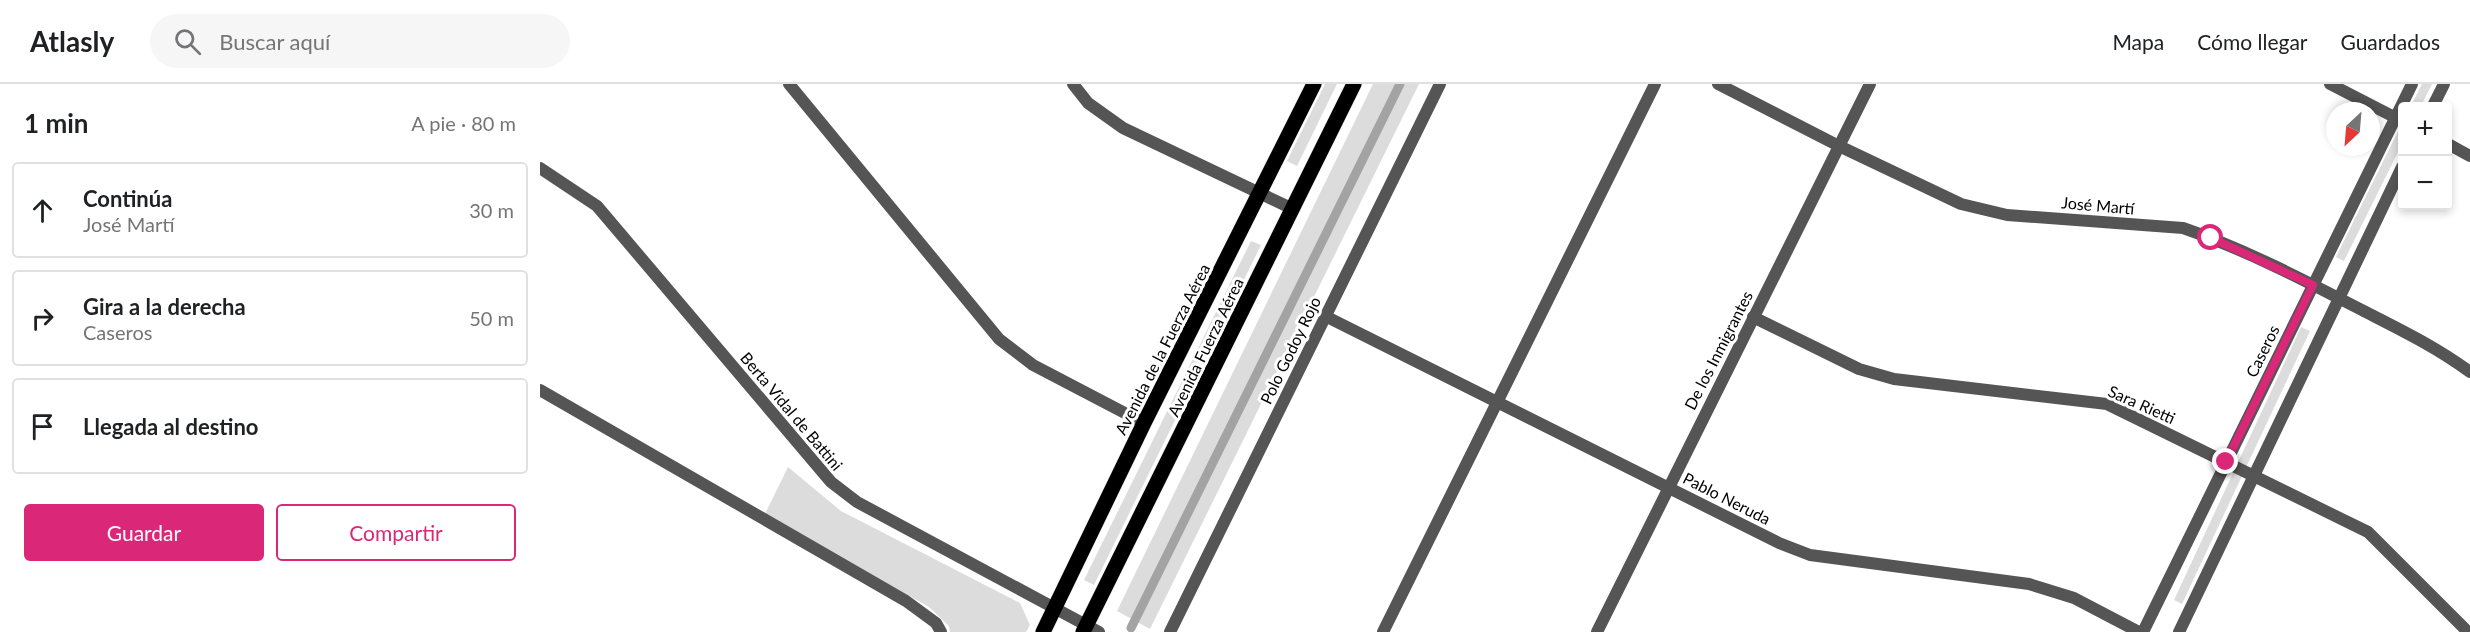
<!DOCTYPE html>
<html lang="es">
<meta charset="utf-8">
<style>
:root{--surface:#fff;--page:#f6f6f6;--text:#202124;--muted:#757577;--line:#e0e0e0;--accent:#db2777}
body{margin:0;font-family:Lato,sans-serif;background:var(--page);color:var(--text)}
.controls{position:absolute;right:18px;top:18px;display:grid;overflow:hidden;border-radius:6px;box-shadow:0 3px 9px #0003}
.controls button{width:54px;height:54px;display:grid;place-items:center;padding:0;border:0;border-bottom:2px solid var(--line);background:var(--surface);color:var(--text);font:30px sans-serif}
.compass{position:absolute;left:1786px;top:18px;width:54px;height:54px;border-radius:50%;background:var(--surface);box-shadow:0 3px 9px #0003;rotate:206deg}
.stop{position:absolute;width:18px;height:18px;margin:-14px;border:4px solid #db2777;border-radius:50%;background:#fff}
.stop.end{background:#db2777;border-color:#fff;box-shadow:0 2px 6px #0008}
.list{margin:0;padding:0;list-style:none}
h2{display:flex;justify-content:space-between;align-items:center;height:78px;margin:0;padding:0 24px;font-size:26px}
h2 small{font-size:20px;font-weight:400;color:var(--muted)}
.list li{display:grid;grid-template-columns:39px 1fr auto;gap:18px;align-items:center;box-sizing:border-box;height:96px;margin:0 12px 12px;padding:0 12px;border:2px solid var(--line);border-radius:6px}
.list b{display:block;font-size:22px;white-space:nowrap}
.list p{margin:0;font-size:20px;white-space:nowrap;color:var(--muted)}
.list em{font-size:20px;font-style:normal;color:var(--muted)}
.actions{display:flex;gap:12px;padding:18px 24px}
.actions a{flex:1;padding:14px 0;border:2px solid var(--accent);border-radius:6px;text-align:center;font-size:21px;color:var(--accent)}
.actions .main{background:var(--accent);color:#fff}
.icon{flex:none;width:33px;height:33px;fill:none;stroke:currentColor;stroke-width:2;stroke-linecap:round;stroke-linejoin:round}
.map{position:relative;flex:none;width:1930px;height:548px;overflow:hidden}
header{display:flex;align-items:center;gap:36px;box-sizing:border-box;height:84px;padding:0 30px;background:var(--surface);border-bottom:2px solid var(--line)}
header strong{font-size:28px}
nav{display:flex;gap:33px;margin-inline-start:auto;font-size:21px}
.search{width:420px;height:54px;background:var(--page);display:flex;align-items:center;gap:15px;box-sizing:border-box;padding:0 21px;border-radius:33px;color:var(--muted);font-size:22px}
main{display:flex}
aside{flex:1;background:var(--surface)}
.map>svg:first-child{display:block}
.green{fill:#dcdcdc}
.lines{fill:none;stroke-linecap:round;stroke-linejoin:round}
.stream{stroke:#a3a3a3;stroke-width:9}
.primary-casing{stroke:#dbdbdb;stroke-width:16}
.minor{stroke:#555;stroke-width:12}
.tertiary{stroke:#555;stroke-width:12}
.primary{stroke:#000;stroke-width:15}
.route{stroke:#db2777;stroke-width:8}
.labels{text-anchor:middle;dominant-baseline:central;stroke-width:6;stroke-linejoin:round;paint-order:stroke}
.street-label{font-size:16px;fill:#000;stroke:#fff}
</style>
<header>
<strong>Atlasly</strong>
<div class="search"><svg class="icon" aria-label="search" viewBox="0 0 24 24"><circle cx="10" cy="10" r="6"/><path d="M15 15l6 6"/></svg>Buscar aquí</div>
<nav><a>Mapa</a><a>Cómo llegar</a><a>Guardados</a></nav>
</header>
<main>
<aside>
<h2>1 min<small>A pie · 80 m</small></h2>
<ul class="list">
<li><svg class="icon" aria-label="ahead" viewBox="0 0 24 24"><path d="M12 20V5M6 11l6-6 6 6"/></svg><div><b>Continúa</b><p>José Martí</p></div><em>30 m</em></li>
<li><svg class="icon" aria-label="right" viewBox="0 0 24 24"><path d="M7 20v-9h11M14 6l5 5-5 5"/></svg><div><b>Gira a la derecha</b><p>Caseros</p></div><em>50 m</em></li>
<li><svg class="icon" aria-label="arrive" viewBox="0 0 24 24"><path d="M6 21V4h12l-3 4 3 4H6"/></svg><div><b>Llegada al destino</b></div></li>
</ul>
<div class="actions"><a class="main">Guardar</a><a>Compartir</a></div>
</aside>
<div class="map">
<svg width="1930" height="548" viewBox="0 0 1930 548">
<rect width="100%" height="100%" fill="#fff"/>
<g class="green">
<path d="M785,0h12l-40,82 -10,-5z"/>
<path d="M833,0h46l-269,545 -33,-18z"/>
<path d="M1882,0h10l-11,22h-10z"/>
<path d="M1862,39v21l-58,117 -8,-4z"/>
<path d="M711,157l10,4 -167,340 -10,-5z"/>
<path d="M1761,243l9,4 -128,273 -8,-4z"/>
<path d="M248,383l53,44 179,92 10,22 -4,7h-76l-1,-6 -20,-19 -164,-93z"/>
</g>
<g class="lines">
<path class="stream" d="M591,544l269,-544"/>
<g class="primary-casing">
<g id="primary">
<path d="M503,548l101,-209 170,-339"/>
<path d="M543,548l271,-548"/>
</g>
</g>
<g class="minor">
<path d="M249,0l210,255 34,26 111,58"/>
<path d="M533,0l15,19 35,25 170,81"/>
<path d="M1178,0l121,62 122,58 46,11 176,13c61,21 119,51 175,80 39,20 77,38 112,64"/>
<path d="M1790,0l72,37"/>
<path d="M1908,60l22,12"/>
<path d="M785,232l454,227 31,12 219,29 45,14 65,34"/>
<path d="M1213,233l106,52 35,10 213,25 261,128 100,100"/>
<path d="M0,306l366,211 30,22 5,9"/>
<path d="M843,548l272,-548"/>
<path d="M1057,548l273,-548"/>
</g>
<g class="tertiary">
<path d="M1893,22l11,-22"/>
<path d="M0,84l57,38 234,276 26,20 242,130"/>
<path d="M630,548l270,-548"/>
<path d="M1603,548l269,-548"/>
<path d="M1639,548l223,-465"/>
</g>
<use href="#primary" class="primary"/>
</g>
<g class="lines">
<path class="route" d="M1671,154l102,47 -87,177"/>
</g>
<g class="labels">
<g class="street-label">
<text transform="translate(1558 121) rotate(5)">José Martí</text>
<text transform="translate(665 263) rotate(-64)">Avenida Fuerza Aérea</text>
<text transform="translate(622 265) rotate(-63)">Avenida de la Fuerza Aérea</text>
<text transform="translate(750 266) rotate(-64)">Polo Godoy Rojo</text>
<text transform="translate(1178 266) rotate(-63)">De los Inmigrantes</text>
<text transform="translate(1722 267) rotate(-64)">Caseros</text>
<text transform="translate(1602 320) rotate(24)">Sara Rietti</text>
<text transform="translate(252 327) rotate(50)">Berta Vidal de Battini</text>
<text transform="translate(1187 414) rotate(27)">Pablo Neruda</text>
</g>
</g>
</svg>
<div class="controls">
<button>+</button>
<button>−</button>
</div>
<svg class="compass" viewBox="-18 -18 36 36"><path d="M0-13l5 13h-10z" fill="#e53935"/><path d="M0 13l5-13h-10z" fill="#757577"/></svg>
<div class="stop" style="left:1671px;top:154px"></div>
<div class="stop end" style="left:1686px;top:378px"></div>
</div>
</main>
